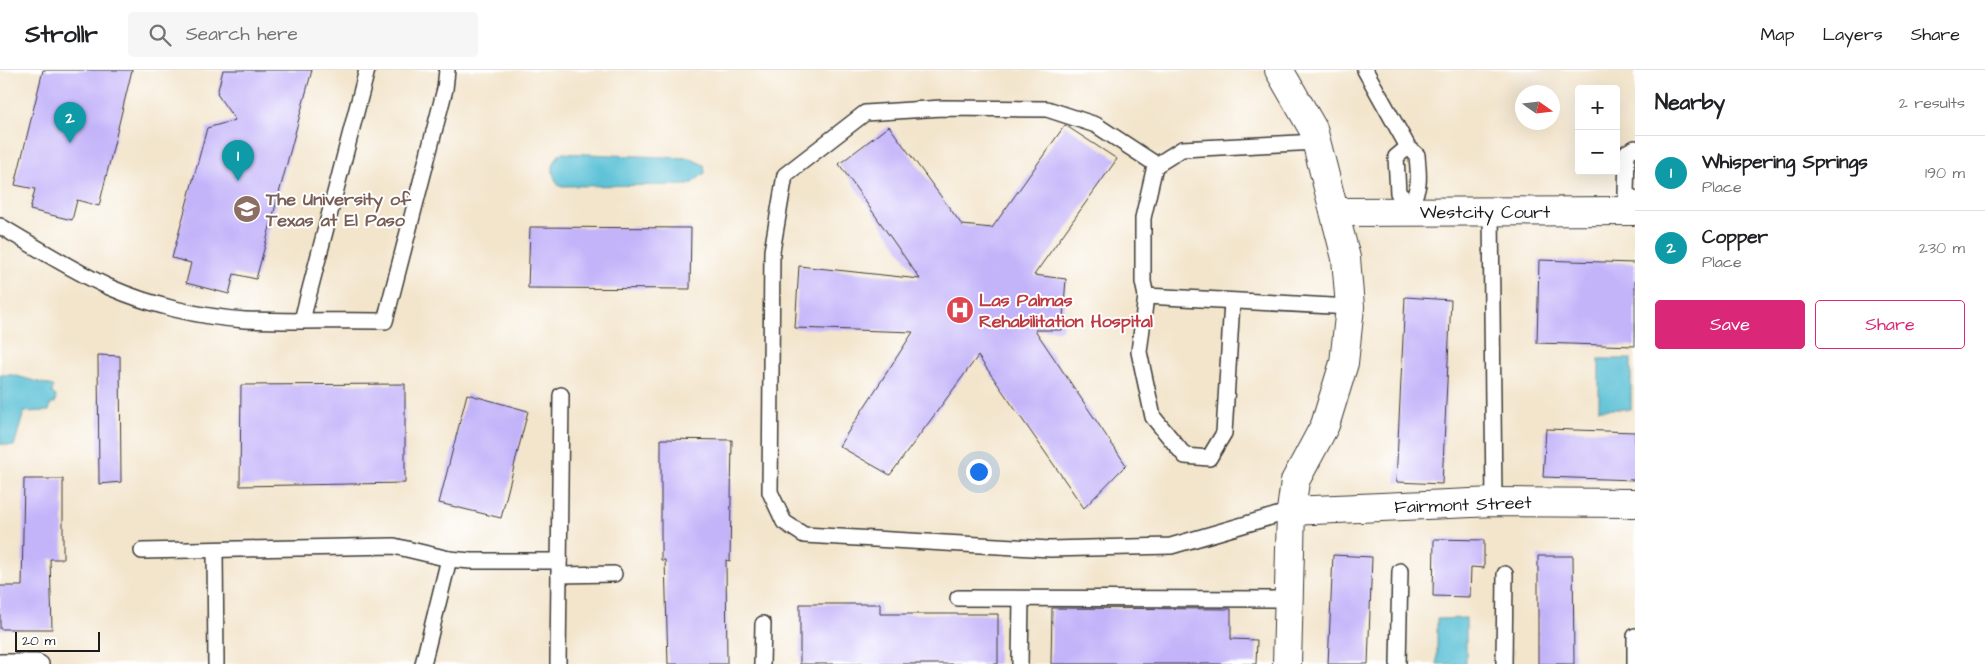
<!DOCTYPE html>
<meta charset="utf-8">
<style>
:root{--surface:#fff;--page:#f6f6f6;--text:#202124;--muted:#757577;--line:#e0e0e0;--accent:#db2777}
body{margin:0;font-family:"Architects Daughter",sans-serif;background:var(--page);color:var(--text)}
.controls{position:absolute;right:15px;top:15px;display:grid;overflow:hidden;border-radius:5px;box-shadow:0 5px 20px #0002}
.controls button{width:45px;height:45px;display:grid;place-items:center;padding:0;border:0;border-bottom:1px solid var(--line);background:var(--surface);color:var(--text);font:25px sans-serif}
.compass{position:absolute;left:1515px;top:15px;width:45px;height:45px;border-radius:50%;background:var(--surface);box-shadow:0 5px 20px #0002;rotate:104deg}
.scale{position:absolute;left:15px;bottom:12px;width:85px;box-sizing:border-box;padding-left:5px;border:2px solid #1c1c1c;border-top:0;font-size:14px;line-height:18px;white-space:nowrap;color:#1c1c1c;-webkit-text-stroke:4px #fff;paint-order:stroke}
.you{position:absolute;left:978px;top:401px;width:18px;height:18px;margin:-12px;border:4px solid #fff;border-radius:50%;background:#1a73e8;box-shadow:0 0 0 8px #1a73e833}
.badge{display:grid;place-items:center;width:32px;height:32px;border-radius:50%;background:var(--accent);color:#fff;font-size:16px;font-weight:700}
.pin{position:absolute;translate:-50% -41px;filter:drop-shadow(0 1px 2px #0008)}
.pin::after{content:'';position:absolute;top:26px;width:18px;height:15px;background:inherit;clip-path:polygon(0 0,100% 0,50% 100%)}
.list{margin:0;padding:0;list-style:none}
h2{display:flex;justify-content:space-between;align-items:center;height:65px;margin:0;padding:0 20px;font-size:21px}
h2 small{font-size:16px;font-weight:400;color:var(--muted)}
.list li{display:grid;grid-template-columns:32px 1fr auto;gap:15px;align-items:center;box-sizing:border-box;height:75px;padding:0 20px;border-top:1px solid var(--line)}
.list b{display:block;font-size:19px;white-space:nowrap}
.list p{margin:0;font-size:16px;white-space:nowrap;color:var(--muted)}
.list em{font-size:16px;font-style:normal;color:var(--muted)}
.actions{display:flex;gap:10px;padding:15px 20px}
.actions a{flex:1;padding:11px 0;border:1px solid var(--accent);border-radius:5px;text-align:center;font-size:18px;color:var(--accent)}
.actions .main{background:var(--accent);color:#fff}
.icon{flex:none;width:28px;height:28px;fill:none;stroke:currentColor;stroke-width:2;stroke-linecap:round;stroke-linejoin:round}
.map{position:relative;flex:none;width:1635px;height:594px;overflow:hidden}
header{display:flex;align-items:center;gap:30px;box-sizing:border-box;height:70px;padding:0 25px;background:var(--surface);border-bottom:1px solid var(--line)}
header strong{font-size:24px}
nav{display:flex;gap:28px;margin-inline-start:auto;font-size:18px}
.search{width:350px;height:45px;background:var(--page);display:flex;align-items:center;gap:12px;box-sizing:border-box;padding:0 18px;border-radius:5px;color:var(--muted);font-size:19px}
main{display:flex}
aside{flex:1;background:var(--surface)}
.map>svg:first-child{display:block}
.water{fill:#58c0d5;stroke:#3a6e78}
.building{fill:#c3b3f9}
.lines{fill:none;stroke-linecap:round;stroke-linejoin:round}
.service-casing{stroke:#3c3a36;stroke-width:18}
.minor-casing{stroke:#3c3a36;stroke-width:30}
.service{stroke:#fff;stroke-width:15}
.minor{stroke:#fff;stroke-width:28}
.labels{text-anchor:middle;dominant-baseline:central;stroke-width:4;stroke-linejoin:round;paint-order:stroke}
.education-label{font-size:18px;font-weight:bold;fill:#785e54;stroke:#fff;text-anchor:start}
.street-label{font-size:18px;fill:#1c1c1c;stroke:#fff}
.health-label{font-size:18px;font-weight:bold;fill:#be3a42;stroke:#fff;text-anchor:start}
</style>
<header>
<strong>Strollr</strong>
<div class="search"><svg class="icon" aria-label="search" viewBox="0 0 24 24"><circle cx="10" cy="10" r="6"/><path d="M15 15l6 6"/></svg>Search here</div>
<nav><a>Map</a><a>Layers</a><a>Share</a></nav>
</header>
<main>
<div class="map">
<svg width="1635" height="594" viewBox="0 0 1635 594">
<rect width="100%" height="100%" fill="#fff"/>
<filter id="ink" filterUnits="userSpaceOnUse"><feTurbulence type="fractalNoise" baseFrequency=".02" numOctaves="2"/><feDisplacementMap in="SourceGraphic" scale="10" xChannelSelector="R" yChannelSelector="G"/><feConvolveMatrix kernelMatrix="1 2 1 2 8 2 1 2 1" color-interpolation-filters="sRGB"/></filter>
<filter id="wash" filterUnits="userSpaceOnUse"><feTurbulence type="fractalNoise" baseFrequency=".0096" numOctaves="4" result="noise"/><feDisplacementMap in="SourceGraphic" scale="20" xChannelSelector="R" yChannelSelector="G"/><feGaussianBlur stdDeviation="1.12" result="paint"/><feColorMatrix in="noise" values="0 0 0 0 0 0 0 0 0 0 0 0 0 0 0 0 0 1.4 0 .05"/><feComposite in="paint" operator="in"/></filter>
<g filter="url(#wash)">
<rect width="100%" height="100%" fill="#f3e5cc"/>
<g class="water">
<path d="M561,83l128,5 15,7 1,8 -16,12 -130,1c-8,-12 -9,-22 2,-33z"/>
<rect x="1599" y="289" width="32" height="50"/>
<path d="M0,305h13l40,11 -1,7 4,3 -1,7 -4,1 -2,7 -25,1 -10,34 -14,-2z"/>
<path d="M1466,548v46h-29v-45z"/>
</g>
<g id="blocks">
<g class="building">
<path d="M43,0h89l-33,136 -22,-6 -5,20 -42,-10 5,-21 -20,-4z"/>
<path d="M223,0h89l-56,209 -22,-5 -5,20 -43,-11 5,-20 -19,-5 35,-130 28,-8 -18,-26z"/>
<path d="M1065,55l52,34 -83,116 32,4 -4,51h-27l91,135 -42,43 -106,-152 -88,119 -51,-29 74,-114 -118,-4 4,-62 121,13 -81,-115 50,-38 73,99 30,3z"/>
<path d="M530,157l161,1 -1,61 -162,-1z"/>
<path d="M1539,190l96,3v83l-98,-3z"/>
<path d="M1405,227l46,3 -9,184 -46,-2z"/>
<path d="M98,285l22,1 1,126 -22,2z"/>
<path d="M405,314v99l-165,3 1,-101z"/>
<path d="M467,324l61,17 -27,107 -62,-15z"/>
<path d="M1546,359l89,3v48l-92,-3z"/>
<path d="M661,369l71,1 -2,121 -4,-1 1,104h-59l-3,-104h-4z"/>
<path d="M24,409h39v80h-13l2,70h-52v-43h22z"/>
<path d="M1434,469l50,1v28l-13,-1 -1,30 -37,-1z"/>
<path d="M1333,485l39,2 -4,107h-40z"/>
<path d="M1538,486h35l1,108h-36z"/>
<path d="M800,534h80v10h118v50h-198z"/>
<path d="M1052,538l179,1v30l26,1 -1,24h-205z"/>
</g>
</g>
</g>
<g filter="url(#ink)">
<use href="#blocks" fill-opacity="0" stroke="#3c3a36" stroke-width="1"/>
<g class="lines">
<g class="service-casing">
<g id="service">
<path d="M1365,0l43,77"/>
<path d="M1317,72l-135,7 -27,17 -12,52v64l3,14 204,11"/>
<path d="M1408,77l9,8c1,17 5,33 -7,48l-12,-10 -2,-36z"/>
<path d="M1635,78l-8,4 -1,42 9,5"/>
<path d="M1157,95l-61,-40 -49,-16 -105,-1 -77,5 -80,62 -13,76 -2,241 14,30 20,13 246,14 121,-3 120,-35"/>
<path d="M1491,142l3,290"/>
<path d="M0,156c36,21 71,44 109,61 41,18 90,30 136,33 46,2 93,0 140,1l60,-232 2,-19"/>
<path d="M1146,226l-7,56 14,65 32,39 24,2 15,-25 8,-131"/>
<path d="M302,250l65,-250"/>
<path d="M215,480l1,114"/>
<path d="M142,481l252,-5 55,13 22,2h88"/>
<path d="M559,505l55,-1"/>
<path d="M958,528l330,1"/>
<path d="M0,592h37l4,2"/>
<path d="M423,594l26,-105"/>
<path d="M558,594l3,-269"/>
<path d="M762,594l1,-40"/>
<path d="M1020,594l1,-65"/>
<path d="M1398,594l2,-93"/>
<path d="M1504,594l1,-90"/>
<path d="M1635,594v-28"/>
</g>
</g>
<g class="minor-casing">
<g id="minor">
<path d="M1279,0l34,59 33,129 4,49 -6,56 -19,62 -30,56 -4,30 -4,153"/>
<path d="M1336,142l299,-1"/>
<path d="M1291,441l203,-9 141,1"/>
</g>
</g>
<use href="#service" class="service"/>
<use href="#minor" class="minor"/>
</g>
</g>
<defs>
<g id="university-disc" transform="scale(1.4375)"><circle r="9.5" fill="#8d6e63" stroke="#fff"/><path d="M0-5L7-2L0 1L-7-2ZM-4 1L0 2.5L4 1V4Q0 6-4 4Z" fill="#fff"/></g>
<g id="hospital-disc" transform="scale(1.4375)"><circle r="9.5" fill="#e0444e" stroke="#fff"/><path d="M-5-5h3v3.5h4V-5h3V5h-3V1.5h-4V5h-3Z" fill="#fff"/></g>
</defs>
<g fill-rule="evenodd">
<use href="#university-disc" x="247" y="139"/>
<use href="#hospital-disc" x="960" y="240"/>
</g>
<g class="labels">
<g class="education-label">
<text x="266" y="129">The University of<tspan x="266" dy="21">Texas at El Paso</tspan></text>
</g>
<g class="street-label">
<text x="1485" y="142">Westcity Court</text>
<text transform="translate(1463 435) rotate(-2)">Fairmont Street</text>
</g>
<g class="health-label">
<text x="979" y="230">Las Palmas<tspan x="979" dy="21">Rehabilitation Hospital</tspan></text>
</g>
</g>
</svg>
<div class="controls">
<button>+</button>
<button>−</button>
</div>
<svg class="compass" viewBox="-18 -18 36 36"><path d="M0-13l5 13h-10z" fill="#e53935"/><path d="M0 13l5-13h-10z" fill="#757577"/></svg>
<div class="scale">20 m</div>
<div class="you"></div>
<div class="pin badge" style="left:238px;top:111px;background:#0f9aa8">1</div>
<div class="pin badge" style="left:70px;top:73px;background:#0f9aa8">2</div>
</div>
<aside>
<h2>Nearby<small>2 results</small></h2>
<ul class="list">
<li><span class="badge" style="background:#0f9aa8">1</span><div><b>Whispering Springs</b><p>Place</p></div><em>190 m</em></li>
<li><span class="badge" style="background:#0f9aa8">2</span><div><b>Copper</b><p>Place</p></div><em>230 m</em></li>
</ul>
<div class="actions"><a class="main">Save</a><a>Share</a></div>
</aside>
</main>
